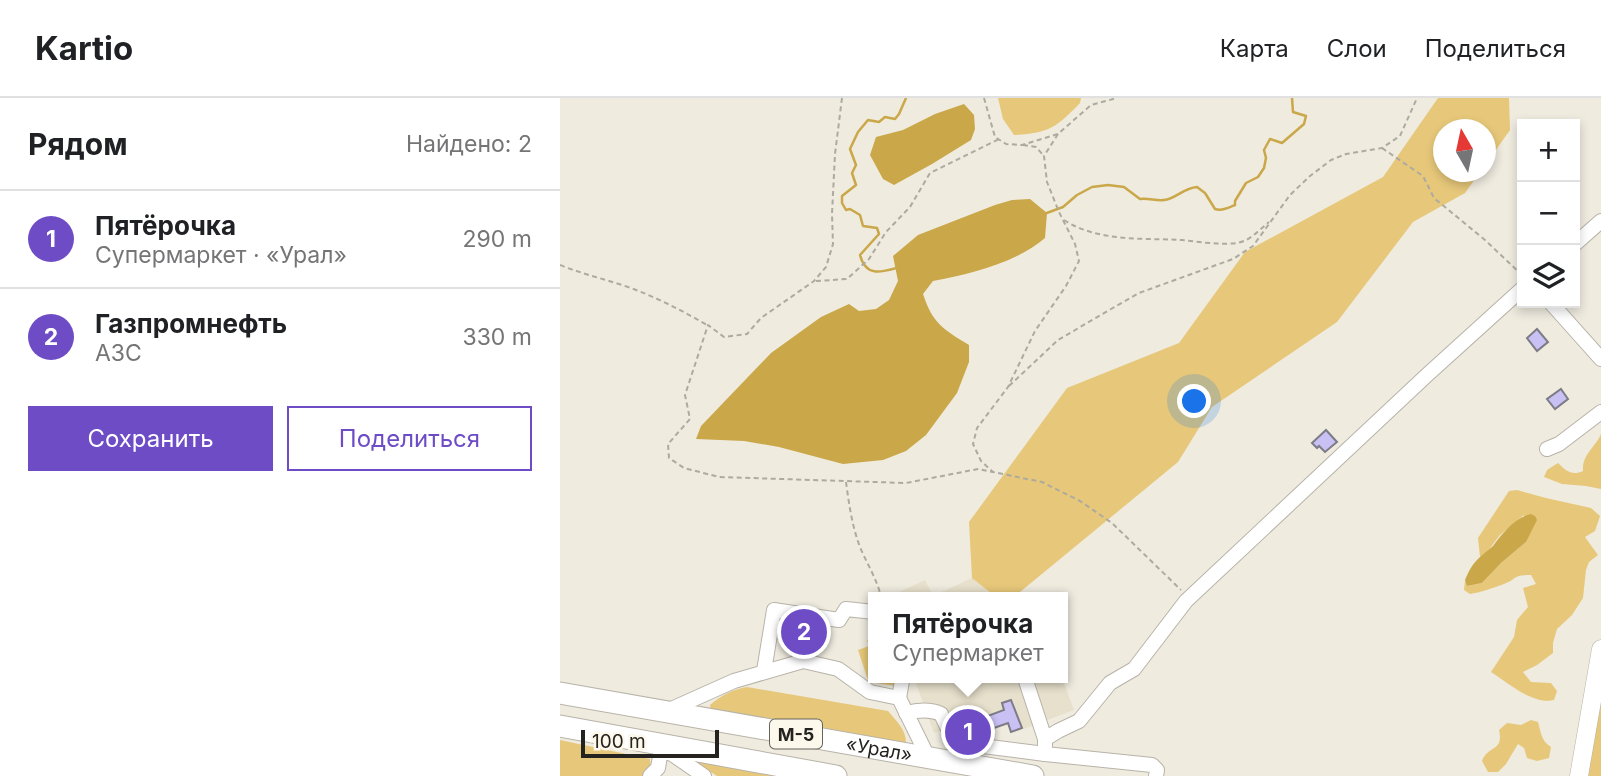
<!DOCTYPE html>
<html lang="ru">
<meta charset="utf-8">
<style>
:root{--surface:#fff;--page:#f2f2f2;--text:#202124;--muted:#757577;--line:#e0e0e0;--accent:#6e4cc6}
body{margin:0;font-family:Inter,sans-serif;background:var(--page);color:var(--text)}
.controls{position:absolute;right:21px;top:21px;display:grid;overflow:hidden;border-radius:0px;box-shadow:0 4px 10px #0003}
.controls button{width:63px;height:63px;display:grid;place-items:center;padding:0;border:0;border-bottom:2px solid var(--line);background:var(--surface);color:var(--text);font:35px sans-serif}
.compass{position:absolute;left:873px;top:21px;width:63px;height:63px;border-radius:50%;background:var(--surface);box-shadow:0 4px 10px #0003;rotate:351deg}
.scale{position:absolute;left:21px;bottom:18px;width:138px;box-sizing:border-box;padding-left:7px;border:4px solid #25231f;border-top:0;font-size:19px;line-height:24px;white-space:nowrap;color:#25231f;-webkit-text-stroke:5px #fdf8ec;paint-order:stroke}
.you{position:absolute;left:635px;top:304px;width:24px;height:24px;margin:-18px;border:5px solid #fff;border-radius:50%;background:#1a73e8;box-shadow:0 0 0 10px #1a73e833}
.badge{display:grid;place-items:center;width:46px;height:46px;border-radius:50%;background:var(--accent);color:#fff;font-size:23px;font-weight:700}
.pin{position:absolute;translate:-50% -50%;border:4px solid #fff;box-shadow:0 2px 7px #0006}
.popup{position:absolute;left:308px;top:494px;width:200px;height:91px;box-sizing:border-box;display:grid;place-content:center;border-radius:0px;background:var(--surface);filter:drop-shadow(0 2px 5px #0005);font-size:23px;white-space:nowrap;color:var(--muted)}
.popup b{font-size:26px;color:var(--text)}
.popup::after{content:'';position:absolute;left:50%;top:100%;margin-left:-14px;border:14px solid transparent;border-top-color:var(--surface)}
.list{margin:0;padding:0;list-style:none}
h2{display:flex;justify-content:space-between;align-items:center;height:91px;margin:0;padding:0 28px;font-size:30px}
h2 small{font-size:23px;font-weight:400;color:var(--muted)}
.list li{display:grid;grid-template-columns:46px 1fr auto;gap:21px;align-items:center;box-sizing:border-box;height:98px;padding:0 28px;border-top:2px solid var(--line)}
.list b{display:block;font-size:26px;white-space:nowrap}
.list p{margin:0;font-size:23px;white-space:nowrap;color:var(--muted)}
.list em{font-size:23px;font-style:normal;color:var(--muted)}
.actions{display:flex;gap:14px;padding:21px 28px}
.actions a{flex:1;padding:16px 0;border:2px solid var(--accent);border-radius:0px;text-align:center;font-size:24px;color:var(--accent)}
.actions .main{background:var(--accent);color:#fff}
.icon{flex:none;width:38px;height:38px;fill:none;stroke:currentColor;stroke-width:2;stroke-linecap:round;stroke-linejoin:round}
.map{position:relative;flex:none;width:1041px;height:678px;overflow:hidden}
header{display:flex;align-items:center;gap:42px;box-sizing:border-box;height:98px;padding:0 35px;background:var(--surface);border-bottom:2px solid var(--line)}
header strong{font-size:33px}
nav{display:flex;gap:38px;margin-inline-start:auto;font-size:24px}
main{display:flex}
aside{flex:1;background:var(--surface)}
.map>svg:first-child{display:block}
.built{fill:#e7e0cc}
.green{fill:#e7c87a}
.water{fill:#caa748}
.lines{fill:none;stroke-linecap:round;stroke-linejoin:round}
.stream{stroke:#caa748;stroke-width:2.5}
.building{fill:#c9c1f4;stroke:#7d7b86;stroke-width:2}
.minor-casing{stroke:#b8b3a8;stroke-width:16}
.major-casing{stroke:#b8b3a8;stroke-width:19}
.highway-casing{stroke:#b8b3a8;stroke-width:23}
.path{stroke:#adaaa0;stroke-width:2;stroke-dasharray:5 3.5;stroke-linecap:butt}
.minor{stroke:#fff;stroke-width:14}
.major{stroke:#fff;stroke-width:18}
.highway{stroke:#fff;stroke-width:21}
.labels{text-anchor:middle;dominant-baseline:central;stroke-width:7;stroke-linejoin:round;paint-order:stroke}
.shield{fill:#fdf8ec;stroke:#66635c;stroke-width:2}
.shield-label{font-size:18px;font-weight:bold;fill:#25231f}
.street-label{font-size:19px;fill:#25231f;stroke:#fdf8ec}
</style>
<header>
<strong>Kartio</strong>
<nav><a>Карта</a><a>Слои</a><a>Поделиться</a></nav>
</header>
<main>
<aside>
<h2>Рядом<small>Найдено: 2</small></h2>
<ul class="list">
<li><span class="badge">1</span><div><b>Пятёрочка</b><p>Супермаркет · «Урал»</p></div><em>290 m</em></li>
<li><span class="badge">2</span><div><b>Газпромнефть</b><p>АЗС</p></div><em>330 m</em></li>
</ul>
<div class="actions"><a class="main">Сохранить</a><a>Поделиться</a></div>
</aside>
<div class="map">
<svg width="1041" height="678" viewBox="0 0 1041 678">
<rect width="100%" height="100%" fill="#efebdf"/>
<g class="built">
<path d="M412,480l24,19h-97l-2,-4 28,-13 8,16z"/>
<path d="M354,580h148l12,32 -56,21 -3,-9 -42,15 -7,-16 -32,12z"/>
</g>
<g class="green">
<path d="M438,0h83l-1,5c-24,25 -31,30 -66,32l-11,-16z"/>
<path d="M878,0h71l1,32 -24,34v-34h-42v42h36l-15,21 -52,29 -76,100 -125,85 -34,55 -164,135h-18l-24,-19 -3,-56 98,-134 112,-45 66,-91 138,-75z"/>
<path d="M1041,336v55l-15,-3 -24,-2 -18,-7 3,-7 11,-7c8,8 14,13 25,8 -1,-17 12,-23 18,-37z"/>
<path d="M957,392l29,8 45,10 9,8 -5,15 -10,6 13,18 -9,7 -3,8 -3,28 -11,17 -15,14 -4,14v10l-16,12 -14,7 8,10 20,1 6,8 -3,9c-21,5 -46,-17 -63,-28l23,-35 3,-17 11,-13 -5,-19 13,-4 -5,-9c-19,0 -13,4 -27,9 -11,4 -22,8 -34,10l-6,-4 1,-10 2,6 15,-3 19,-20 25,-21 -2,-27 -24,20 -13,17 -7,5 -2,-19 31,-47z"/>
<path d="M313,540l1,40h23l-1,8 -26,-4 -2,-2 -10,-30 11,-4 -2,-6z"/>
<path d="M187,589l141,24c9,11 19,19 18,34l-195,-32 -1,-8c10,-9 23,-16 37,-18z"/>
<path d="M1041,602v76h-15z"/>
<path d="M971,622l7,2c3,10 3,19 13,25l-2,11 -12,3 -10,-3 -3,-10 -6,-4 -12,20 -8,8h-10l-6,-11c6,-16 22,-9 17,-31l8,-7 14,2z"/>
<path d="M0,642l90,19 1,9 -5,8h-86z"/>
<path d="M131,661l104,17h-78z"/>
</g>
<g class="water">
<path d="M404,6l10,11 1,14 -4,11 -39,24 -38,21 -11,-6 -13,-24 6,-18 27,-7 32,-16z"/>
<path d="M470,101l17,14 -2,25c-29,25 -75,36 -112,43l-10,13c10,30 20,35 46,51v17l-12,31 -31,42 -20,16 -23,9 -40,4 -64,-17 -35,-6 -48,-2 5,-13 70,-73 50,-36 28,-13 10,7 17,-2 13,-9 9,-19 -5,-25 25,-21 77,-30 17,-5z"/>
<path d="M971,416l4,2 2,4 -11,22 -25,21 -19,20 -15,3 -2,-6c3,-8 8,-17 15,-23 4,-4 9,-7 13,-11 10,-13 21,-28 38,-32z"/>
</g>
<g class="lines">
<g class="stream">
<path d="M484,116l19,-7 14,-12 15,-8 16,-2 16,2 16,12c9,-1 16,2 24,1 12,-1 19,-12 33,-13l8,6 10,16c7,2 13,-1 20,-4v-4l11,-18 12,-6 6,-9 2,-10 -2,-8 6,-11 12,4 22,-19 2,-8 -13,-4 -1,-14"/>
<path d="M340,169c-18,5 -34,11 -40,-12l19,-21 -2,-6 -14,-2 -3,-11 -10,-6 -4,1 -4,-7v-7l14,-11 -4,-12 4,-8 -6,-16 8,-17 10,-12 11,2 6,-5 10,2 4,-5 7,-16"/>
</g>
</g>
<g class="building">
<path d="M977,231l11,13 -11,9 -10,-13z"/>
<path d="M1001,291l7,10 -13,10 -8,-10z"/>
<path d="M766,332l11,12 -12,10 -6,-6 -2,2 -5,-5z"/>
<path d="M222,523l38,6 -4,27 -12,-2 2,-9 -27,-4z"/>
<path d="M451,602l11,28 -11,4 -3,-9 -34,12 -10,-1 -3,-8 43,-16 -2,-7z"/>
</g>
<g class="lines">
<g class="minor-casing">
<g id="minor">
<path d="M1015,146l26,-23"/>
<path d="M991,205l50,56"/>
<path d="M987,351l12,-5 42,-32"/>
<path d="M204,573l10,-61 65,10 7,-11 28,3"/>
<path d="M465,580l20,61"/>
<path d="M339,600l3,-17 -1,-3"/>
<path d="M107,613l67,-30 69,-20 35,8 32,23 29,6 29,59"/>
<path d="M346,615c12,-3 24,-4 35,1l11,23 7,6 86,11"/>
<path d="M102,653l10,3 32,22"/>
<path d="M90,678l8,-8 4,-24"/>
<path d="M596,678l1,-6 -5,-5 -107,-11v-15l13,-8 21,-10 31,-38 24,-14 52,-68 241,-226 95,-86"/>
</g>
</g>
<g class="major-casing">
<path id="major" d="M1019,678l22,-127"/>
</g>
<g class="highway-casing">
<g id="highway">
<path id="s1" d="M0,595l473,83"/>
<path d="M0,628l276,50"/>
</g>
</g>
<g class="path">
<path d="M282,0l-7,56 -3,60 1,30 -7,23 -12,14 -53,37 -14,16 -23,3 -16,-12 -23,70 5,24 -22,25 1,14 15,10 35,9 187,6 72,-14 15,3"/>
<path d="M424,0l11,39 11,7 16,1 36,-11 33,-29 26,-7"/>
<path d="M498,36l-14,22 3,26 12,30 16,32 4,17 -13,25 -31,45 -27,56 -31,41 -4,16 8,17 12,11 49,10 38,19 32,22 69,67"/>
<path d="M463,47l13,2 8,9"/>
<path d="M822,50l41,28 11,22 51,42 37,35"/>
<path d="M504,122c34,22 79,18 118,20 18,2 37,5 55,3 13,-2 22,-13 32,-21"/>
<path d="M0,167c22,9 45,14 68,22 28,10 53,23 79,38"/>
<path d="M256,183l31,-2 22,-20 17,-27 24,-25 20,-34 69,-34"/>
<path d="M449,288l49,-46 53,-31 28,-16 94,-34 20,-13 37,-51 20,-19 21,-16 15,-6 36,-6 18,-12 17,-38"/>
<path d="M286,384c3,22 6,44 14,65 7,17 17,32 21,50"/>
</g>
<use href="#minor" class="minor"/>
<use href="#major" class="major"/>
<use href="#highway" class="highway"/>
</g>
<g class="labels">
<rect class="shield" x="210" y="621.5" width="52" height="29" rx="5"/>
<g class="shield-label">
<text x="236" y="636">М-5</text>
</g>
<g class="street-label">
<text stroke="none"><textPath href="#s1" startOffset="324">«Урал»</textPath></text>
</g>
</g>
</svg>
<div class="controls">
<button>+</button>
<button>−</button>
<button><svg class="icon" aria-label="layers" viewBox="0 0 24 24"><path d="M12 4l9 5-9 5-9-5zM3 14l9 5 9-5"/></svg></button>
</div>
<svg class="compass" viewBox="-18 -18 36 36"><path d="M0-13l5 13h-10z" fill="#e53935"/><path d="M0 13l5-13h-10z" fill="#757577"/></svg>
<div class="scale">100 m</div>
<div class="you"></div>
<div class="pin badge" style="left:408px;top:634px">1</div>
<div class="popup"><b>Пятёрочка</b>Супермаркет</div>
<div class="pin badge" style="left:244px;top:534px">2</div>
</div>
</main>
